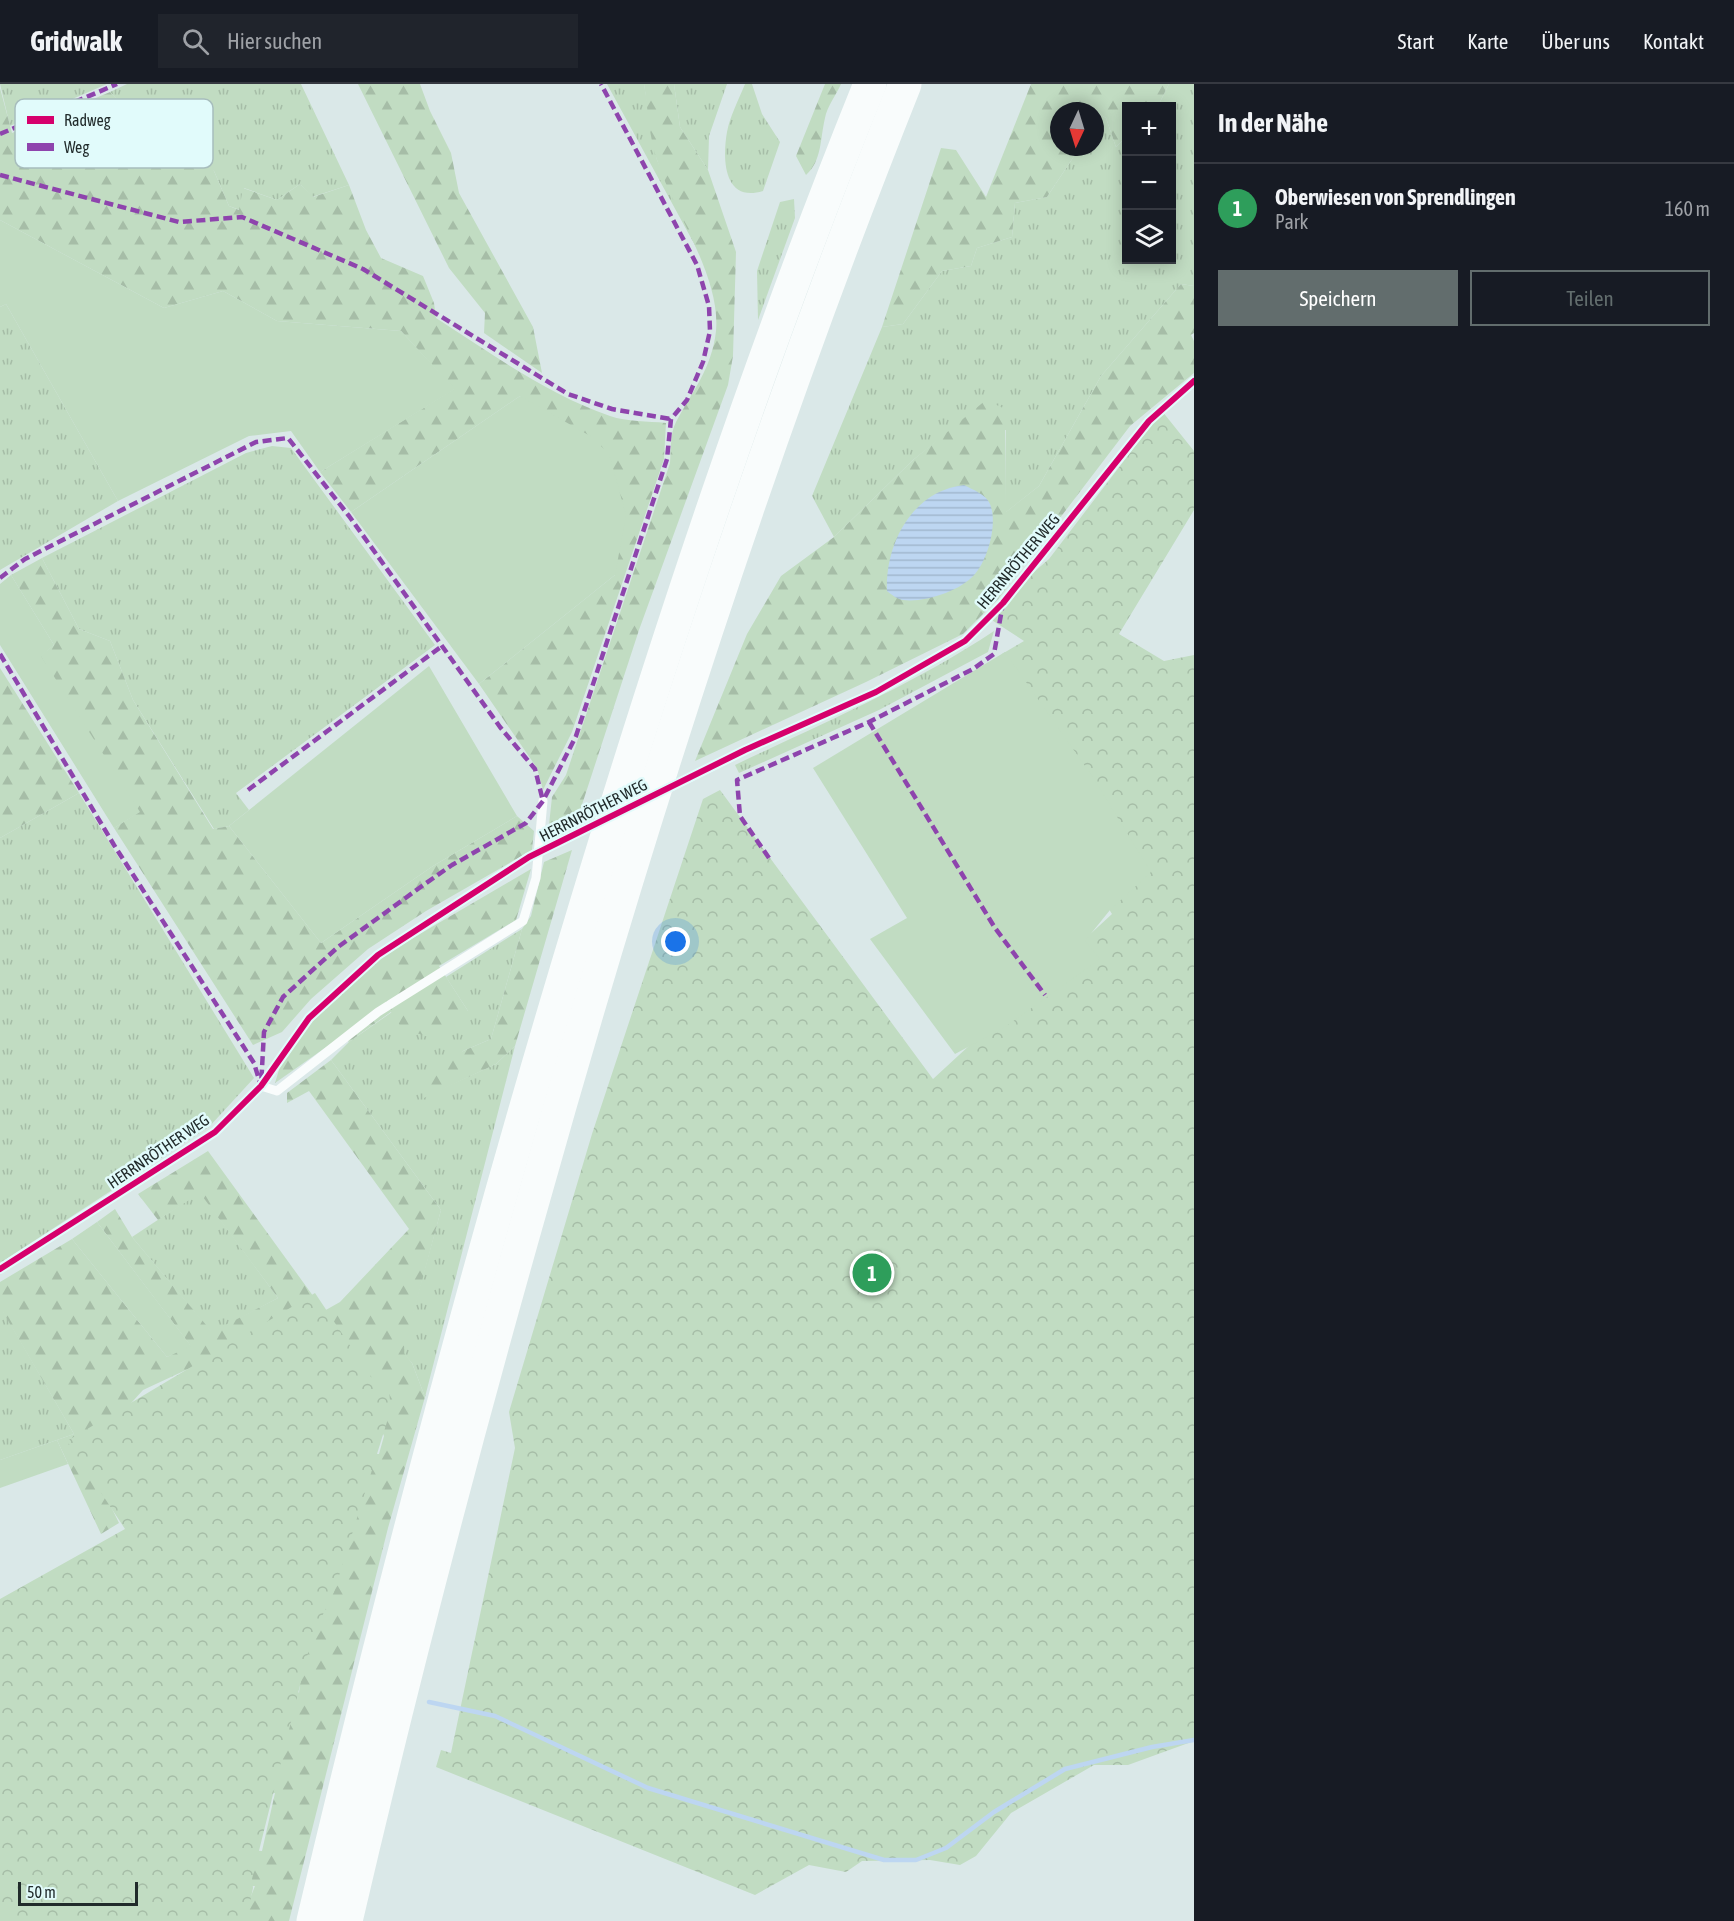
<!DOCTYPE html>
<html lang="de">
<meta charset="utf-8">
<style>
:root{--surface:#171b24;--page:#20242c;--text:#f1f3f6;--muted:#9ea1a6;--line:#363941;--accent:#626d6d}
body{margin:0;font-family:"Asap Condensed",sans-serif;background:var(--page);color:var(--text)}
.controls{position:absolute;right:18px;top:18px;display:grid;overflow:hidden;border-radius:0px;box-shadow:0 3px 15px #0003}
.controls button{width:54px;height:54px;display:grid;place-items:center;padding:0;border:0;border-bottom:2px solid var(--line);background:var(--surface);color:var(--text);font:30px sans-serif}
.compass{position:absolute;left:1050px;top:18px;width:54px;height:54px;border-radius:50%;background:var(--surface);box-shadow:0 3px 15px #0003;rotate:184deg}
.scale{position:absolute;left:18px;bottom:15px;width:120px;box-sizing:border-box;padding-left:6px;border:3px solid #212b2b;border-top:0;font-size:16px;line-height:21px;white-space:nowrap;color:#212b2b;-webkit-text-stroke:4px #e1fbfb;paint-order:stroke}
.you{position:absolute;left:676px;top:858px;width:21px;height:21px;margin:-15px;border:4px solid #fff;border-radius:50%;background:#1a73e8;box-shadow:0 0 0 9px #1a73e833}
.badge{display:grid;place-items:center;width:39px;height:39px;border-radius:50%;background:var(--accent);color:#fff;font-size:20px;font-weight:700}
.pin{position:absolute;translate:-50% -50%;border:3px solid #fff;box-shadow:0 2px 6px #0006}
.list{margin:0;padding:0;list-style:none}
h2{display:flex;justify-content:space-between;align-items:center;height:78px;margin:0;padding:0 24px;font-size:26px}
h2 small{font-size:20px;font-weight:400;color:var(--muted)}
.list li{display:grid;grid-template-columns:39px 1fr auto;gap:18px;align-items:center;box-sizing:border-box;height:90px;padding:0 24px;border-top:2px solid var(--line)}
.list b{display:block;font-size:22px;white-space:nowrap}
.list p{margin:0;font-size:20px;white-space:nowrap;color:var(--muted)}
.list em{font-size:20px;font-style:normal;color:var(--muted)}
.actions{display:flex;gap:12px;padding:18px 24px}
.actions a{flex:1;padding:14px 0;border:2px solid var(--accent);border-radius:0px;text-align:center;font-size:21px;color:var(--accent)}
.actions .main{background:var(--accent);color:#fff}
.icon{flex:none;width:33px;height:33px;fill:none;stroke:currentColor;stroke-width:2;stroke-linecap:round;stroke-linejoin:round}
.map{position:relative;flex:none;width:1194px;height:1837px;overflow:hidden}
header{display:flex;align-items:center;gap:36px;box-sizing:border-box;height:84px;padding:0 30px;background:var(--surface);border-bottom:2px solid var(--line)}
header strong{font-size:28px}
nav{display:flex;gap:33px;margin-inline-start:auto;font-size:21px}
.search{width:420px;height:54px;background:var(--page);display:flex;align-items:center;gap:15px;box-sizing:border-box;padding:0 21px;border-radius:0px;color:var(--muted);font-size:22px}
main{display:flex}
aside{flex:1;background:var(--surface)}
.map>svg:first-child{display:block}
.grass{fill:url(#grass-tufts)}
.forest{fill:url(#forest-firs)}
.park{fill:url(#park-crowns)}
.garden{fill:#c1dcc2}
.water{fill:url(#water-rules)}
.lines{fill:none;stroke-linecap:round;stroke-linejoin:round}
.stream{stroke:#bdd6f1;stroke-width:4.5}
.lane{stroke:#f9fcfc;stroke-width:9}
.highway{stroke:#f9fcfc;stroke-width:33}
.quiet{stroke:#8e44ad;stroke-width:4.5;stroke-dasharray:9 4.5;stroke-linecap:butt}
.cycleway-casing{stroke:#e1fbfb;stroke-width:10}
.cycleway{stroke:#d6006c;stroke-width:6}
.labels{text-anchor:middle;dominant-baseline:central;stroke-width:5;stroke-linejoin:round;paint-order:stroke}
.street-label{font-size:16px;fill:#212b2b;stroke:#e1fbfb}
.key{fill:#e1fbfb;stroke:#a7bdbd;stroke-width:1.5}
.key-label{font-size:16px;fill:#212b2b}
</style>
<header>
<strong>Gridwalk</strong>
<div class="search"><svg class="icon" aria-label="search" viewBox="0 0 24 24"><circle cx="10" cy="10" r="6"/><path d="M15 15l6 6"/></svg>Hier suchen</div>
<nav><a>Start</a><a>Karte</a><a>Über uns</a><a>Kontakt</a></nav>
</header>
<main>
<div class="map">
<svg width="1194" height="1837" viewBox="0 0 1194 1837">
<defs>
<pattern id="grass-tufts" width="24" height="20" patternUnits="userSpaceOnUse" patternTransform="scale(1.5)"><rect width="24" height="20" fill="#c1dcc2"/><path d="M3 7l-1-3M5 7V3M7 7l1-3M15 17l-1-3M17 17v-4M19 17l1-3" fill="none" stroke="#a6bda7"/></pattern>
<pattern id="forest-firs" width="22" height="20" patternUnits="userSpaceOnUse" patternTransform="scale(1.5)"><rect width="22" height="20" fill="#c1dcc2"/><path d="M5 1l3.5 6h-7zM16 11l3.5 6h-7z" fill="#a6bda7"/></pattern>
<pattern id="park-crowns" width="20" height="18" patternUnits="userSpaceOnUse" patternTransform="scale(1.5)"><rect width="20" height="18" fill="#c1dcc2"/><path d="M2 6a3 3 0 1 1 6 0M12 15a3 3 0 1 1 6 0" fill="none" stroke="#a6bda7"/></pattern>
<pattern id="water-rules" width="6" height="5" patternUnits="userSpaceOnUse" patternTransform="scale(1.5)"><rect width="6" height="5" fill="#bdd6f1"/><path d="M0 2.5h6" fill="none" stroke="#a2b8cf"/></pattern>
</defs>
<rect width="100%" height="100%" fill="#dae8e8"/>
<g class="grass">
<path d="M0,0h107l-97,42z"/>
<path d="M127,0h174l48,101 -37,12 -12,-13 -23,16 -33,-12 -4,22 -11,-4 -15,-35 -76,-51 -28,-28z"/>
<path d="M607,0h37l13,76 40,89z"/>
<path d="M674,0h53l-18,52 -1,34 -28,-43z"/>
<path d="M745,0h7l10,30 18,28 -17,49c-39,12 -41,-31 -36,-59 3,-16 12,-33 18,-48z"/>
<path d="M1169,0h25v202l-13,-2 -80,92 -62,110 -34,27 1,-83 -69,11 -24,19 -79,77 -22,-41 70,-169 21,-3 39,-53 29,-5 6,-18 35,-11 3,-34 32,-6 33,-50h15v-36l11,7 10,29 10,-10v123h46v-154h-14z"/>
<path d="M794,115l1,19 -37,102 -1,-49 23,-69z"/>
<path d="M6,220l112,197 -118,69v-263z"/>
<path d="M272,362l19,2 144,197 -199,148 13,17 -20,16 -15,3 -81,-129 -23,-59 -31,-12 -37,-71 204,-105z"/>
<path d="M994,547l-6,21 -109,58 -140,63 -4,-8c88,-42 178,-80 259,-134z"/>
<path d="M79,709l175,285 -45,49 -209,136v-425z"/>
<path d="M522,845l-31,110 -28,12 -39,46 72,-33 19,-18 -90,351 -13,-34 -10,-11 39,-142 -110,-150 18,-18 43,-30 76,-1 -22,-34z"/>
<path d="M200,1108l78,106 -66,35 -80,-96z"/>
<path d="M0,1227h3l71,123 -74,26z"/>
</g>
<g class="forest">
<path d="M358,0h62l10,27 21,42 8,40 74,134 9,46 -58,-40 1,-20 -36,-45z"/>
<path d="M644,0h30l6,43 28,43 28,82 -3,104 -5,29 -89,245 -63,193 -28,11 4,-37 14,-22 104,-312c1,-12 0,-30 6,-41 16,-30 36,-54 40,-91 5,-55 -43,-120 -59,-171 -8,-23 -9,-51 -13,-76z"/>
<path d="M825,0h16c-5,11 -14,23 -16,34 -5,21 -3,43 -19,57l-10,-19z"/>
<path d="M1031,0h138l-11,22h-32v31l-10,10 -10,-29 -18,-11 -1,4h-28v36h21l-33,50 -32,6 -3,34 -35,11 -6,18 -29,5 -39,53 -21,3 59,-179 15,2 30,47z"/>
<path d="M0,4l12,45 98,-41 28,27 35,-8 41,60 15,35 10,4 4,-22 34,12 23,-16 13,13 36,-12 17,45 15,28 42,18 11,27 2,15c56,36 111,76 174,98 17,6 38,5 56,7l-2,36 -92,273 -29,58 -6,-22 -58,-84 136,-109 -95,-179 -169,116 -31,-40 134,-83 -53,-58 -124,-10 -54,-30 -59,17 -164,-88z"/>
<path d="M1181,200l13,2v47l-3,2 3,6v32l-64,53 -131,172 -36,36 -97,48 -171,79 52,-127 34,-58 53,-39 79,-77 73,-60 19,9 1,103 33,-26 62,-110z"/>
<path d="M42,474l37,71 31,12 23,59 80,129 16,-3 92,117 112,-77 84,-50 17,15 -2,19 -106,61 -58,38 -57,50 -29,33 -29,13 -139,-217 25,-16 -99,-156 14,-11 -43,-70z"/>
<path d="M0,584l79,125 -79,45z"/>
<path d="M572,766l-57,196 -19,18 -72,34 -1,-19 40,-28 28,-12 31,-110 9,-13 13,-54z"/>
<path d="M531,785l-15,51 -77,46 29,45 -34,28 -32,-11 -11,-16 -42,30 -7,-6 -67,47 6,-20 33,-44 70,-64z"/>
<path d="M331,976l110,150 -38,142 9,11 13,34 -37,131 -99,393h-48l14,-35 -158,2 10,-47 155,10 13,-58 -59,9 28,-178 55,69 19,-175 37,-65 24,1 5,-18 -30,-66 -140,-13 -71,33 -58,64 34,69 -18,11 -44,-94 17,-6 -71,-122 -3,-1v-29l72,-43 95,118 23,-12 -93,-123 18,-13 17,28 80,95 66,-34 -78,-105 -42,27 -20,-26 70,-43 116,160 16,-9 69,-73 -100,-138 -22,12v-10z"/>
</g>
<g class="park">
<path d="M1162,327l32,40v59l-75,124 45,27 30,-6v1086l-66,24h-34l-83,48 -35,43 -16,9 -30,-5 -68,1 -16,11 -37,-7 -54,30 -319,-128 5,-17 10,3 64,-305 -6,-36 83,-278 111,-335 17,-9 213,289 179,-165 -53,-84 41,-32 -98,-144 22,-13 -40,-26 65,-56z"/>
<path d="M315,1209l56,84 17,5 3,27 -57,183 -22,45 -60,242 1,9 -7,33h-246v-322l125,-70 -58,-88z"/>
</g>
<g class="garden">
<path d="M0,136l164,88 59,-17 54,30 124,10 54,58 -135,83 -29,-41 -42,5 -131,65 -112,-197 -6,3z"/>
<path d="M520,312l72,41 17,17 17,61 -11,60 -136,109 -128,-172z"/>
<path d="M11,491l43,70 -13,11 99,156 -26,16 -114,-183v-61z"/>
<path d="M1005,568l87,124 59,96 -41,38 -25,31 15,18 -95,68 -50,27 -85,-115 37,-21 -94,-150z"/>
<path d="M429,582l88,150 -84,50 -112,77 -92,-117z"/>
<path d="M97,1138l94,124 -24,11 -95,-118z"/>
<path d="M57,1356l11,24 -68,24v-28z"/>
</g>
<path class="water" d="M964,401c9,5 22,9 26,19 8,19 -2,55 -15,70 -14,17 -51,29 -72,26 -6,-1 -11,-5 -16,-9 -2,-47 25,-100 77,-106z"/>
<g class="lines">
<path class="stream" d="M429,1618l66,14 153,72 236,72h32l30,-12 48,-36 71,-43 87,-22 42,-7"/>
<g class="lane">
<path d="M663,707l82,-41 131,-58 89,-51 38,-38 146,-182 45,-40"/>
<path d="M261,1002l16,5 101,-79 145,-91 13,-43 7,-77"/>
<path d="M0,1185l215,-137 46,-46 48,-68 69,-63 151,-98 73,-36"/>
</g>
<g class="highway">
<path d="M313,1837c80,-338 169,-674 270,-1007 85,-281 177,-558 287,-830"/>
<path d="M346,1837c56,-241 119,-481 187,-720 106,-378 226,-752 372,-1117"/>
</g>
<g class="quiet">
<path d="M0,50l117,-50"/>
<path d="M0,91l179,47 63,-5 121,52 205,125 44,15 59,10"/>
<path d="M0,494l25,-19 231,-117 32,-4 61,78 151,211 35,42 8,32"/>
<path d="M0,570l114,191 140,218 7,23 3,-54 19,-35 55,-50 84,-61 30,-21 74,-42 17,-22 33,-65 91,-277 4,-40 16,-19 16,-38 7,-31 -1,-25 -12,-41 -96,-181"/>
<path d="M869,638l126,206 50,67"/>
<path d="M248,706l194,-144"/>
<path d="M769,774l-29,-42 -3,-36 132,-58 104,-53 21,-15 9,-51"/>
</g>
<g class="cycleway-casing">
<path id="cycleway" d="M0,1185l215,-137 46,-46 48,-68 69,-63 151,-98 216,-107 131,-58 89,-51 38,-38 146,-182 45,-40"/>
</g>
<use href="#cycleway" class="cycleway"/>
</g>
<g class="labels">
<g class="street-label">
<text transform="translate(1018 477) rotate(-50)">HERRNRÖTHER WEG</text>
<text transform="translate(593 726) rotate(-27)">HERRNRÖTHER WEG</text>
<text transform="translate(158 1067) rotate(-34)">HERRNRÖTHER WEG</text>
</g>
</g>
<rect x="15" y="15" width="198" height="69" rx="9" class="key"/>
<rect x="27" y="32" width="27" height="8" fill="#d6006c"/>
<rect x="27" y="59" width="27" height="8" fill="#8e44ad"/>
<g class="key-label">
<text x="64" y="42">Radweg</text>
<text x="64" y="69">Weg</text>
</g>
</svg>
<div class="controls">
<button>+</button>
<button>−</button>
<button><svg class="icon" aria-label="layers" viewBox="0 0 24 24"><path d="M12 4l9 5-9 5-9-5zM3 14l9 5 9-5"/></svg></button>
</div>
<svg class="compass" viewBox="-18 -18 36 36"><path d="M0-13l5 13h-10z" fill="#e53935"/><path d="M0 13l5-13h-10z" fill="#9ea1a6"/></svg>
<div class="scale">50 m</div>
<div class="you"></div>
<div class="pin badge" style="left:872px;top:1189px;background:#2e9e5b">1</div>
</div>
<aside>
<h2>In der Nähe<small></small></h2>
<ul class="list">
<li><span class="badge" style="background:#2e9e5b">1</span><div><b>Oberwiesen von Sprendlingen</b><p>Park</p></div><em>160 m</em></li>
</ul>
<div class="actions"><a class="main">Speichern</a><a>Teilen</a></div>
</aside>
</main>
